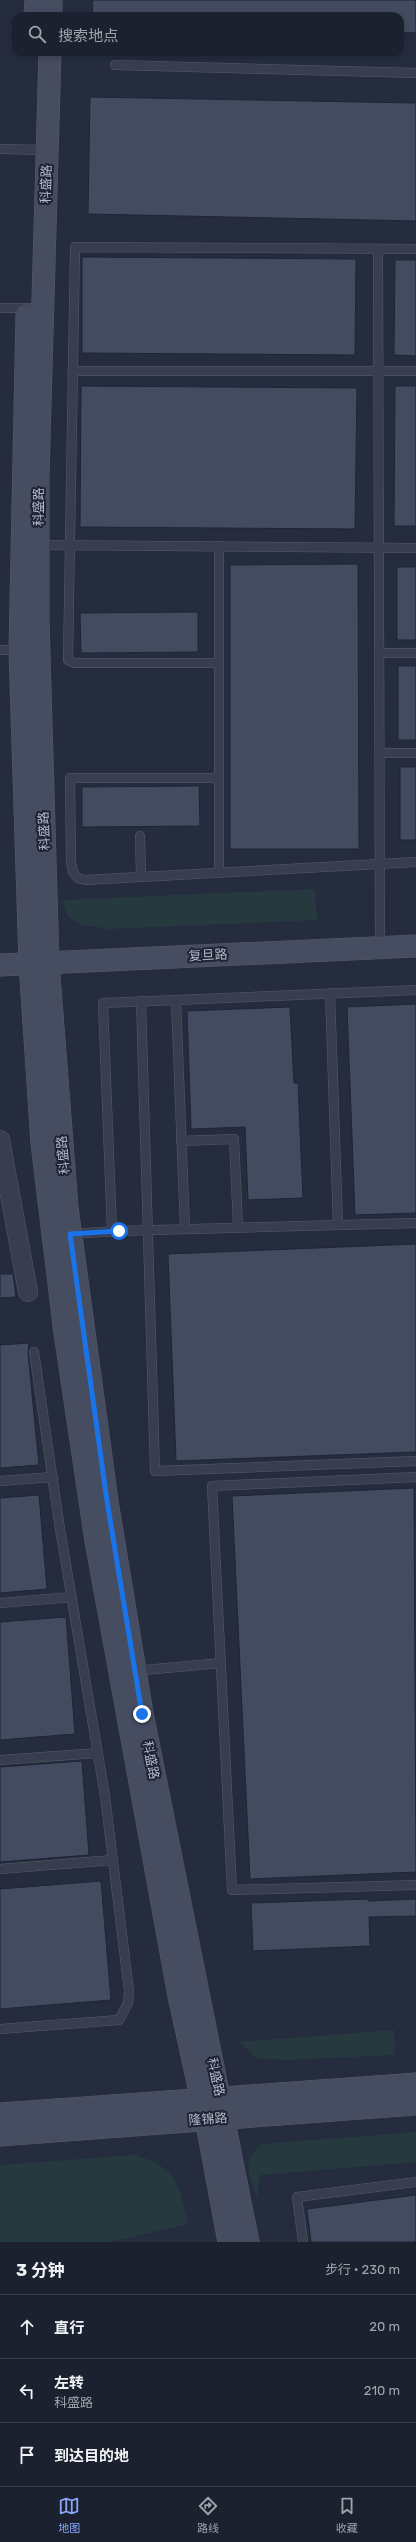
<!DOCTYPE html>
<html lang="zh">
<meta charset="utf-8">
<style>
:root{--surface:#1b212e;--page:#282e3a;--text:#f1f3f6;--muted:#a0a3aa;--line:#393e4a;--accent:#89a7f9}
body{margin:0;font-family:Rubik,"Noto Sans SC",sans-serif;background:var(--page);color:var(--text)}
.stop{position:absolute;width:12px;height:12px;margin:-9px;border:3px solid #1a73e8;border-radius:50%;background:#fff}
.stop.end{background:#1a73e8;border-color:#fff;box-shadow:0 1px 4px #0008}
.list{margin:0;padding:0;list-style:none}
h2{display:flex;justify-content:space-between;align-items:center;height:52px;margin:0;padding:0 16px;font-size:17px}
h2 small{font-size:13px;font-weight:400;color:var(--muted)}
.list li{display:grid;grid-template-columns:26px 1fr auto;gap:12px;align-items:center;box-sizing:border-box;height:64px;padding:0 16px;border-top:1px solid var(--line)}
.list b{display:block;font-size:15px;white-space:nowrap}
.list p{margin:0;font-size:13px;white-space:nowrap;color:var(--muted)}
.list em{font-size:13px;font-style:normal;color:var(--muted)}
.icon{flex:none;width:22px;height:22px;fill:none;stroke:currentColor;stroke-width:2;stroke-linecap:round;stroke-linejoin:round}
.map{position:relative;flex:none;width:416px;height:2242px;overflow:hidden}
.search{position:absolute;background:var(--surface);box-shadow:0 2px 6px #0003;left:12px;right:12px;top:12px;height:44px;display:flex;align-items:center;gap:10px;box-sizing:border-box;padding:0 14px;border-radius:12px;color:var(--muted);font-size:15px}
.sheet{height:244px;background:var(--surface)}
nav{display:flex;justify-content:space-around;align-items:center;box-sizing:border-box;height:56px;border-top:1px solid var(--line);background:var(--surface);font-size:11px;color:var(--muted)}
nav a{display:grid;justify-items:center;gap:2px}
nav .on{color:var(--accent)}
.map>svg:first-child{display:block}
.green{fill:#26393f}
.building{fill:#434b60;stroke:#1f2535}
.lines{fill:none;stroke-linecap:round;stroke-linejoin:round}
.lane-casing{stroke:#565c6c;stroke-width:10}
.street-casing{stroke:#565c6c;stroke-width:20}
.secondary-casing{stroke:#565c6c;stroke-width:23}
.lane{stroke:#383e4e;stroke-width:9}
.street{stroke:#383e4e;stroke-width:19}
.secondary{stroke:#464d61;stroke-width:22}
.route{stroke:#1a73e8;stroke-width:5}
.labels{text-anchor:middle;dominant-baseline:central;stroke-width:4;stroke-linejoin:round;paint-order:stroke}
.street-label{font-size:13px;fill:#b4bac9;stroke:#1d2333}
</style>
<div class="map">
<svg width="416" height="2242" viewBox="0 0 416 2242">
<rect width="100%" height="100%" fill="#242c3e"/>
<g class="green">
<path d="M315,889l2,31 -209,9 -29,-5 -12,-8 -5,-16z"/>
<path d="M394,2030l1,25 -112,5 -27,-2 -17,-16z"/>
<path d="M416,2132v30l-156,13 -3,23c-7,-23 -17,-37 5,-54z"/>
<path d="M135,2155c45,14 42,28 53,69l-77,18h-111v-77z"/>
</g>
<g class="building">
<path d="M93,0h323v33l-16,-1v-16h-308z"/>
<path d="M90,97l326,6v118l-328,-7z"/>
<path d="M82,257l274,2 -1,96 -273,-2z"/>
<path d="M395,260h21v96l-22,-1z"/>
<path d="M81,386l276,2 -2,141 -275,-2z"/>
<path d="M395,386h21v140h-22z"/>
<path d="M358,564l1,285h-129v-284z"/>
<rect x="397" y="567" width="19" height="73"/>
<path d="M198,612v40l-117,1 -1,-40z"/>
<rect x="398" y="666" width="18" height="74"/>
<rect x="400" y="767" width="16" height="73"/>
<path d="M199,786l1,40 -118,1v-40z"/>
<path d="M416,1004v209l-61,2 -8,-208z"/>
<path d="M290,1007l4,76h4l5,115 -55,2 -3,-73 -54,2 -4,-118z"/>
<path d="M416,1244v208l-240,9 -8,-207z"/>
<path d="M0,1274h13l3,23 -16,1z"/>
<path d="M29,1343l-1,10 11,112 -39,3v-123z"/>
<path d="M414,1488l2,384 -166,7 -18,-383z"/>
<path d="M39,1495l8,94 -47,4v-95z"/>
<path d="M66,1617l9,117 -75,6v-118z"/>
<path d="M82,1761l7,94 -89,7v-95z"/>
<path d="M101,1881l10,119 -111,9v-120z"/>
<path d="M368,1899v2l48,-2v17l-47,1 1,29 -117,5 -2,-48z"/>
<path d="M416,2195v47h-105l-4,-33z"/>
</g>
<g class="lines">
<g class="lane-casing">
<g id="lane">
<path d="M115,65l301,8"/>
<path d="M0,149l47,1"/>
<path d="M378,249l2,699"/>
<path d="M0,308h29"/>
<path d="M72,371h344"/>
<path d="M38,545l378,3"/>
<path d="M0,650h21"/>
<path d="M379,653h37"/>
<path d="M219,663h-145l-6,-3 7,-413 341,2"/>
<path d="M380,753h36"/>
<path d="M219,778h-149l1,84 2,10 5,6 7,2 331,-18"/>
<path d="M140,836l1,40"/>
<path d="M219,872v-326"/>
<path d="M330,993l8,232"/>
<path d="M176,1000l9,229"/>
<path d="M141,1001l14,470 261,-10"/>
<path d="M181,1141l53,-2 4,88"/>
<path d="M112,1231l-9,-228 313,-13"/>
<path d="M70,1234l49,-3 297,-8"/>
<path d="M416,1477l-204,9 20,404 184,-5"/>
<path d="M0,1481l53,-4"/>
<path d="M0,1603l72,-6"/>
<path d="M134,1671l87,-8"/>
<path d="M0,1760l98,-7"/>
<path d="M0,1869l113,-9"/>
<path d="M0,2029l119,-9 9,-17 1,-12 -24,-195 -45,-267 -26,-177"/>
<path d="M303,2242l-6,-45 119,-15"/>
</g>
</g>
<g class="street-casing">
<path id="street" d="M0,1140l28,152"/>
</g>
<g class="secondary-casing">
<g id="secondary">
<path d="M35,16l1,-16"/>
<path d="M51,16v-16"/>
<path d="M50,52l-12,423v146l10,342 19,244 40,294 35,212 106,529"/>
<path d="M27,315l-7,335 10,314 12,179 23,190 31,208 83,455 27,123 23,123"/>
<path d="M0,965l416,-19"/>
<path d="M0,2114l416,-30"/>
<path d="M0,2135l416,-31"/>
</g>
</g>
<use href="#lane" class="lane"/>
<use href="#street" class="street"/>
<use href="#secondary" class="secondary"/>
</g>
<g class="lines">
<path class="route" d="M119,1231l-49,3 37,267 35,213"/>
</g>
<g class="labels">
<g class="street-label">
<text transform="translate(46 184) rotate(-88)">科盛路</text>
<text transform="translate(38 507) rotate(-90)">科盛路</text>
<text transform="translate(44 831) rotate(-92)">科盛路</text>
<text transform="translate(208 955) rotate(-3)">复旦路</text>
<text transform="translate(63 1155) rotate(-95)">科盛路</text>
<text transform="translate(151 1760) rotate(79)">科盛路</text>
<text transform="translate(216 2077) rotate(78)">科盛路</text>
<text transform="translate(208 2119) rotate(-4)">隆锦路</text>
</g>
</g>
</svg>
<div class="stop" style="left:119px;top:1231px"></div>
<div class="stop end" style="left:142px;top:1714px"></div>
<div class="search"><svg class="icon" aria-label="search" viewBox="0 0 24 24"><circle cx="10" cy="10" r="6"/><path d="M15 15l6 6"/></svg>搜索地点</div>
</div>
<section class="sheet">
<h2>3 分钟<small>步行 · 230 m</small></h2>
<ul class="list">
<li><svg class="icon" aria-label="ahead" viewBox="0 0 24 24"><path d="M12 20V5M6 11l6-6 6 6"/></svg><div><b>直行</b></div><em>20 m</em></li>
<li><svg class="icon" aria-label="left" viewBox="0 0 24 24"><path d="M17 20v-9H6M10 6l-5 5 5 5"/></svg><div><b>左转</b><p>科盛路</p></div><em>210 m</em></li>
<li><svg class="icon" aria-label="arrive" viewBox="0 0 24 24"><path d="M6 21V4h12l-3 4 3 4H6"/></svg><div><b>到达目的地</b></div></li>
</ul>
</section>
<nav>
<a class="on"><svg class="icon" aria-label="map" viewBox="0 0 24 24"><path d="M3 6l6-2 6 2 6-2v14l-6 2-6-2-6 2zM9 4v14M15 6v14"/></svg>地图</a>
<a><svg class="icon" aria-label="directions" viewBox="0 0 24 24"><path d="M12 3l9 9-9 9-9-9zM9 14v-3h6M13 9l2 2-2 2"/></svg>路线</a>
<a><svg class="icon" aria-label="saved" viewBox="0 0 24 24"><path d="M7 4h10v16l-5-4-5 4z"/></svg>收藏</a>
</nav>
